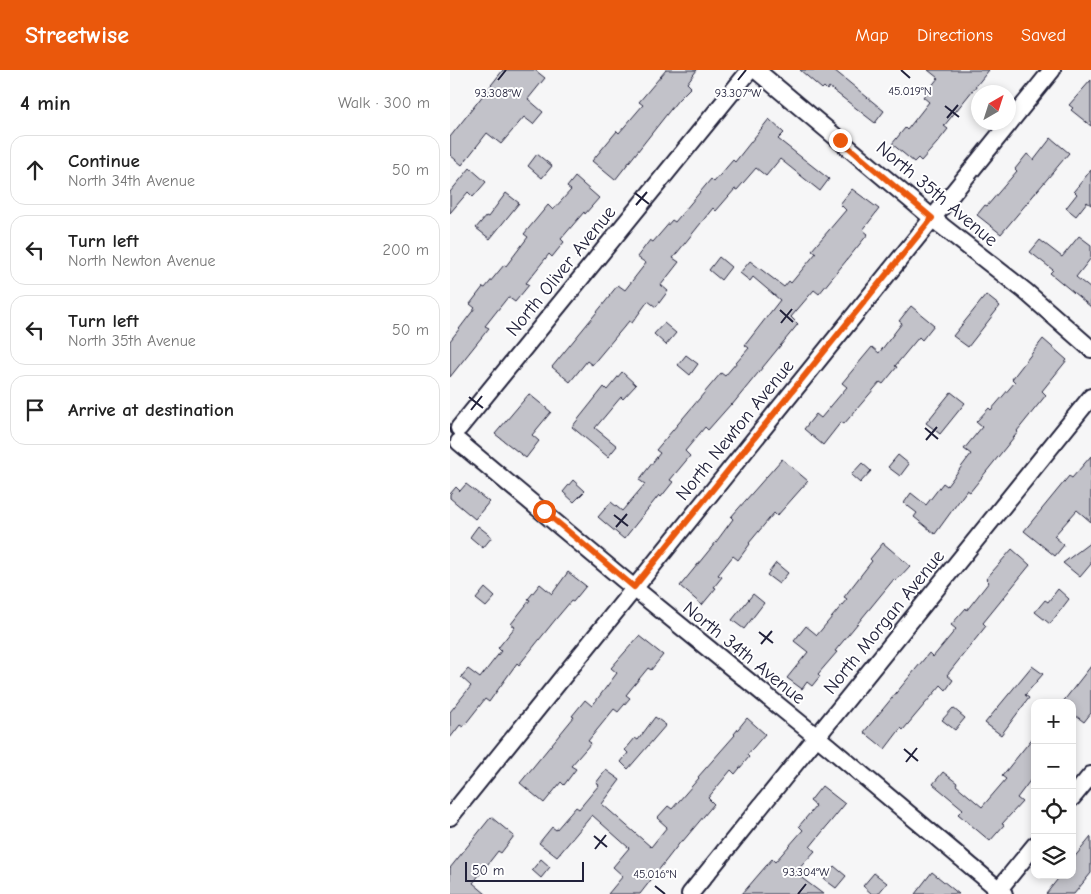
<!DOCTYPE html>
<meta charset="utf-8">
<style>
:root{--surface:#fff;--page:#f2f2f2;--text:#222;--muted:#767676;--line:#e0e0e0;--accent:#ea580c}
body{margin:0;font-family:"Comic Neue",sans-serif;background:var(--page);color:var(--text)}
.controls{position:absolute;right:15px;bottom:15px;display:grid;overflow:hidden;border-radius:10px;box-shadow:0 2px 8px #0003}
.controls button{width:45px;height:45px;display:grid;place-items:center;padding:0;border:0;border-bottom:1px solid var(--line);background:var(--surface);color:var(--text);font:25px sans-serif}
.compass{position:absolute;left:521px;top:15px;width:45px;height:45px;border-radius:50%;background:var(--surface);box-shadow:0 2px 8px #0003;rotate:39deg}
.scale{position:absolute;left:15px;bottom:12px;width:119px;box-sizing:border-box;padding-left:5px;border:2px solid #22223b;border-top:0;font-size:14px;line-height:18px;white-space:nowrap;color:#22223b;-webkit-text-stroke:4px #fff;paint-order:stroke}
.stop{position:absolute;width:15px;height:15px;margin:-11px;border:4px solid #ea580c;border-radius:50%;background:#fff}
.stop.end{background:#ea580c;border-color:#fff;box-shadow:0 1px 5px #0008}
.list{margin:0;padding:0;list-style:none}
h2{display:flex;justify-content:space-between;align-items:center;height:65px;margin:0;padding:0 20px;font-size:21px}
h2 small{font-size:16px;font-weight:400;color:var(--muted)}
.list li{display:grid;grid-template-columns:32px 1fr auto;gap:15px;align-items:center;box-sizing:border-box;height:70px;margin:0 10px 10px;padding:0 10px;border:1px solid var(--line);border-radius:15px}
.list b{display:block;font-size:19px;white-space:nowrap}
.list p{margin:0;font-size:16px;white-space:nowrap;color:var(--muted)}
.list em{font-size:16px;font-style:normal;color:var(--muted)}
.icon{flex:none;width:28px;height:28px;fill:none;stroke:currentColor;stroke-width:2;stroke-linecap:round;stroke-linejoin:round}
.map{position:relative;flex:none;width:641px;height:824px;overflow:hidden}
header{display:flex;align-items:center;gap:30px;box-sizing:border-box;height:70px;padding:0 25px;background:var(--accent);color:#fff}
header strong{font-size:24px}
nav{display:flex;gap:28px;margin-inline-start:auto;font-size:18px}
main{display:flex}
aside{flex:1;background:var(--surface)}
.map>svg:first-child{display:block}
.building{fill:#c2c2c9;stroke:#22223b}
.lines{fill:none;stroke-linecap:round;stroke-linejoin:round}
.street-casing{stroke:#22223b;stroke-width:20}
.street{stroke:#fff;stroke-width:16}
.route{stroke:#ea580c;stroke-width:6}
.ticks{fill:none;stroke:#22223b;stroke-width:2}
.labels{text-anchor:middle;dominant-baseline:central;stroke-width:4;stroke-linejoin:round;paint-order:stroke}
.street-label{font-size:19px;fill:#22223b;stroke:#fff}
.ticks-label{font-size:12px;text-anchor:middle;fill:#22223b;stroke:#fff;stroke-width:4;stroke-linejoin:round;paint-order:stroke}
</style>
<header>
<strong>Streetwise</strong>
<nav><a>Map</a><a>Directions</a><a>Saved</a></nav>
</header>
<main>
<aside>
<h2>4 min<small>Walk · 300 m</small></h2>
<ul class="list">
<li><svg class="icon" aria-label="ahead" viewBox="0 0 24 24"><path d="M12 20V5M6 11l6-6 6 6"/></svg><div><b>Continue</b><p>North 34th Avenue</p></div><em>50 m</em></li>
<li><svg class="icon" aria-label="left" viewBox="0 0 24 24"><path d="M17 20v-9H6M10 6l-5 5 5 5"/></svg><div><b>Turn left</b><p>North Newton Avenue</p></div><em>200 m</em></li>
<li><svg class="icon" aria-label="left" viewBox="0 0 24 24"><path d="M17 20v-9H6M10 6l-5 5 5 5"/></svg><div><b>Turn left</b><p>North 35th Avenue</p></div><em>50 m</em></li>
<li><svg class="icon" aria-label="arrive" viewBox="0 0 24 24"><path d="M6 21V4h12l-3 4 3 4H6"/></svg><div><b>Arrive at destination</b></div></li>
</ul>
</aside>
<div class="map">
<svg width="641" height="824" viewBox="0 0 641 824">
<rect width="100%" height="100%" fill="#f6f6f7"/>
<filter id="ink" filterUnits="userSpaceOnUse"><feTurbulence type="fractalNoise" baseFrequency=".02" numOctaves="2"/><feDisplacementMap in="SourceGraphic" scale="10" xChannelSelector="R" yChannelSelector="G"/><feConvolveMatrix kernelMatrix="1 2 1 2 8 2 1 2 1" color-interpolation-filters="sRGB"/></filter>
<g filter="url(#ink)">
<g class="building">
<path d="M53,0h32l10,8 -17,21 15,13 -10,12 -9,-7 -23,27 -14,-11 -25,32 -12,-10v-18z"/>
<path d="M216,0h31l-10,13 4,4 -13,13 -63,80 -23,-19 25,-30 2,2 24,-28 -4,-3z"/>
<path d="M350,0h34l50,41 -9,12 -46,-36 -2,3 -3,-3 -2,2z"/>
<path d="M478,0h61l-45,56 4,3 -11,14 -16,18 -3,-3 -4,4 -22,-18 13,-16 2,2 22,-28 -6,-5 15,-19z"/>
<path d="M641,10v46l-20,-16 2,-2 -4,-3z"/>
<path d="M319,49l15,14 -6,6 51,40 -9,12 -40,-32 -14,17 -10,-8 -19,22 -2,-1 -19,22 -3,-3 -40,50 6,4 -18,23 7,6 -12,16 -8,-6 -16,22 -3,-2 -37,44 -5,-4 -17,21 -18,-15 58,-71h-1l9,-11 7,5 21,-27 -9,-6 13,-17 3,2 19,-22 3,2 36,-43 3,3 19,-22 2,2z"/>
<path d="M601,68l18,15 -68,81 -24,-19 8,-10 2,1 30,-35 -2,-2 12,-15 7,6z"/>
<path d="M87,84l15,12 -10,12 -14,-12z"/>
<path d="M20,98l16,14 -13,15 -5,-5 -18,21v-21z"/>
<path d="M641,100v35l-4,-3 -11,14 -10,-8 11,-14 -3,-3z"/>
<path d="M125,107l24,21 -14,16 -1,-2 -23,27 3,3 -12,15 -3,-3 -23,29 3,2 -14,17 -7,-5 -23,29 4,2 -39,49v-36l25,-33 -5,-4 13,-17 2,1 19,-23 2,1 22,-29 -4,-3 24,-29 5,5 18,-20 -4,-3z"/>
<path d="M402,119l27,20 -16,21 5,4 -49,60 -5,-4 -23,27 7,7 -66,81 -1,-1 -23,26 -3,-3 -20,24 5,5 -20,24 3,2 -12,15 -2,-2 -35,44 -26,-22 13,-15 11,9 23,-27 -6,-4 21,-27 -4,-3 65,-77 4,3 24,-28 -4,-3 35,-45 -27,-23 -3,4 -10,-8 10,-12 34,26 5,-6 2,2 25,-30 -4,-3 34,-40 -6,-6z"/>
<path d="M56,123l13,10 -29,36 -14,-11 10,-12 2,1z"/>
<path d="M629,166l12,9v13l-15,19 15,12v18l-41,-34 3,-3 -23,-18 10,-12 22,17z"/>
<path d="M269,187l12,10 -10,13 -12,-10z"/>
<path d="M536,225l14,11 -32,41 -15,-11z"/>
<path d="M461,236l23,19 -12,15 -3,-3 -24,29 2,1 -14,17 -3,-2 -36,42 -3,-2 -18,23 -19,-16 12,-15 5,4 26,-31 -5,-4 30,-36 7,6 23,-30 -3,-2z"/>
<path d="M214,253l12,10 -10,12 -12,-11z"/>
<path d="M593,269l24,21 -25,31 4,4 -29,36 1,1 -48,60 -3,-2 -32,44 -21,-17 3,-4 -13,-10 7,-10 15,12 17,-22 4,3 24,-32 -7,-5 18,-22 -6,-5 13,-14 2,2 24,-28 -3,-3z"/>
<path d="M236,285l12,9 -8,11 -12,-10z"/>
<path d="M172,302l14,13 -13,14 -2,-2 -26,31 22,18 -9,11 -36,-30 32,-40 3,3z"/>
<path d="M501,322l14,11 -25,31 -14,-11z"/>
<path d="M79,324l22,18 -19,23 7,6 -13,17 -31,-24z"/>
<path d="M448,385l11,9 -9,12 -12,-9z"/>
<path d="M641,386v66l-14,-12 -23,26 10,9 -9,11 -31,-25 45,-55 3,2z"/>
<path d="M332,389l26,22 -31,35 -3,-3 -25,30 1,1 -12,16 -5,-4 -15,19 4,2 -8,10 2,1 -14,17 -22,-19 36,-44 17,-23 -2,-2z"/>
<path d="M412,393l9,8 -11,12 -9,-8z"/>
<path d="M123,410l12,11 -11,11 -11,-10z"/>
<path d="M16,414l23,18 -14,17 -25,-21v-4l6,-7 4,4z"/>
<path d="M28,456l14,11 -9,11 -13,-11z"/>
<path d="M641,472v22l-11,13 -17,-14z"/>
<path d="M433,473l27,23 -14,15 -2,-2 -59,72 2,1 -19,22 2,2 -8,10 -5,-4 -5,7 -15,-11 21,-26 -14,-11 12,-15 11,9 30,-36 -3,-2 28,-36 -2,-2z"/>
<path d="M562,479l18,16 -47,58 3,3 -39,49 6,5 -7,10 -5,-5 -38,45 -2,-2 -16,21 -21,-17 65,-79 4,4 23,-28 -5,-4 15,-17 1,2 22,-28 -3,-3z"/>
<path d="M326,493l12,10 -9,11 -12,-9z"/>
<path d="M118,502l18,14 -13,16 -2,-1 -16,19 -36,45 -2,-2 -28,39 -4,-3 -22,28 -3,-2 -10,13v-26l21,-26 -10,-9 7,-8 12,9 21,-27 -3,-3 17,-21 -4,-3 19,-24 -2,-1 12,-15 12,10z"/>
<path d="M35,518l10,9 -9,10 -10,-8z"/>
<path d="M608,519l11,10 -19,25 -15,-12 10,-12 3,2z"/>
<path d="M303,524l11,9 -20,26 -12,-9z"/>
<path d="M189,566l24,19 -12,15 -3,-2 -22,27 4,3 -12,14 -4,-3 -26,32 3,2 -20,23 5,3 -12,16 -3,-3 -17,21 -24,-20 54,-66 -2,-1 13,-16 7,6 25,-33 -6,-5z"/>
<path d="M582,596l11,8 -18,21 4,3 -28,37 -16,-12z"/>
<path d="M641,596v47l-7,9 -12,-9v-10h-10z"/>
<path d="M503,638l12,10 -10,12 -13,-10z"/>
<path d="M205,647l11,8 -38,44 -7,-7 7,-9 -3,-3 10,-12 3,2z"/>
<path d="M297,648l18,16 -18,21 2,2 -14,17 -4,-4 -23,28 6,6 -31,37 -1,-1 -42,54h-32l15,-18 -10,-9 16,-19 -37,-33 -35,42 -18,-14 13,-16 4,3 20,-23 3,2 20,-24 -3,-2 10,-13 14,10 -18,24 49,43 16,-20 -10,-9 11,-12 4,3 27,-31 -1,-1 37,-42 -1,-1z"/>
<path d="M585,665v39l-18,24 5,4 -20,22 2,1 -14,16 -32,-27 5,-5 -30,-25 10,-12 14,11 -1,2 26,22 24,-28 -4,-3z"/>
<path d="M372,716l23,18 -35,43 5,4 -20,22 28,21h-81l30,-35 3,3 28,-32 -4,-4 17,-20 -6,-5z"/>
<path d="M41,747l23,19 -13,17 -3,-2 -25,32 13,11h-36v-26z"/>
<path d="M641,767v36l-17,21h-28l15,-19h11v-15z"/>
<path d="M91,789l9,8 -9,11 -9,-8z"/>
<path d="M384,796l12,10 -10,12 -12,-9z"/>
<path d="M482,802l27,22h-44z"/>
<path d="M424,803l13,10 -9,11h-6l-9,-8z"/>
</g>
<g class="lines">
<g class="street-casing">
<g id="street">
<path d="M306,0l186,156 83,65 66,58"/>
<path d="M9,358l291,-358"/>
<path d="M9,372l164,137 205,167 176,148"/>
<path d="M622,728l19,-23"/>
<path d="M0,747l602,-747"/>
<path d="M240,824l401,-497"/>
<path d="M545,824l40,-49"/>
</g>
</g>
<use href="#street" class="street"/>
</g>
</g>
<g class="lines" filter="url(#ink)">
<path class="route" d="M94,441l90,76 298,-369 -92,-78"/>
</g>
<path class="ticks" d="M451,0l9,8M48,10l8,-10M288,10l8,-10M495,36l14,11M497,48l11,-13M185,123l14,11M186,135l11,-13M330,240l13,12M331,253l11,-14M19,327l14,11M21,340l11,-14M475,358l13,11M476,370l11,-13M164,445l14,11M166,457l11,-13M309,562l14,11M311,574l11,-13M454,679l14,12M456,692l11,-14M144,766l13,11M145,779l11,-14M205,816l10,8M348,824l8,-10"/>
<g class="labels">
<g class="street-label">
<text transform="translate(487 124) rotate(40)">North 35th Avenue</text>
<text transform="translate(111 201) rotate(-51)">North Oliver Avenue</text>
<text transform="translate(285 360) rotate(-51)">North Newton Avenue</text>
<text transform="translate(434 552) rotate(-51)">North Morgan Avenue</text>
<text transform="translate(294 583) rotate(39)">North 34th Avenue</text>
</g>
</g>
<g class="ticks-label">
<text x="460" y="25">45.019°N</text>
<text x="48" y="27">93.308°W</text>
<text x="288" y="27">93.307°W</text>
<text x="356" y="806">93.304°W</text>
<text x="205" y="808">45.016°N</text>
</g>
</svg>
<div class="controls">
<button>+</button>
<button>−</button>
<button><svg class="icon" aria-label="locate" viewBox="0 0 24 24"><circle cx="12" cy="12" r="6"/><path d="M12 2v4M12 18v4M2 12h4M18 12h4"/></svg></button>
<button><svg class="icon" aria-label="layers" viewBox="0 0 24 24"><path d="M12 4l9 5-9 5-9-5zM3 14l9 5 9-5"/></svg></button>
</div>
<svg class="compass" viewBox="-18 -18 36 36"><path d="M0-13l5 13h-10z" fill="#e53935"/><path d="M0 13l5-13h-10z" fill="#767676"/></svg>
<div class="scale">50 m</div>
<div class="stop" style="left:94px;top:441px"></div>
<div class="stop end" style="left:390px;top:70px"></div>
</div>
</main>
